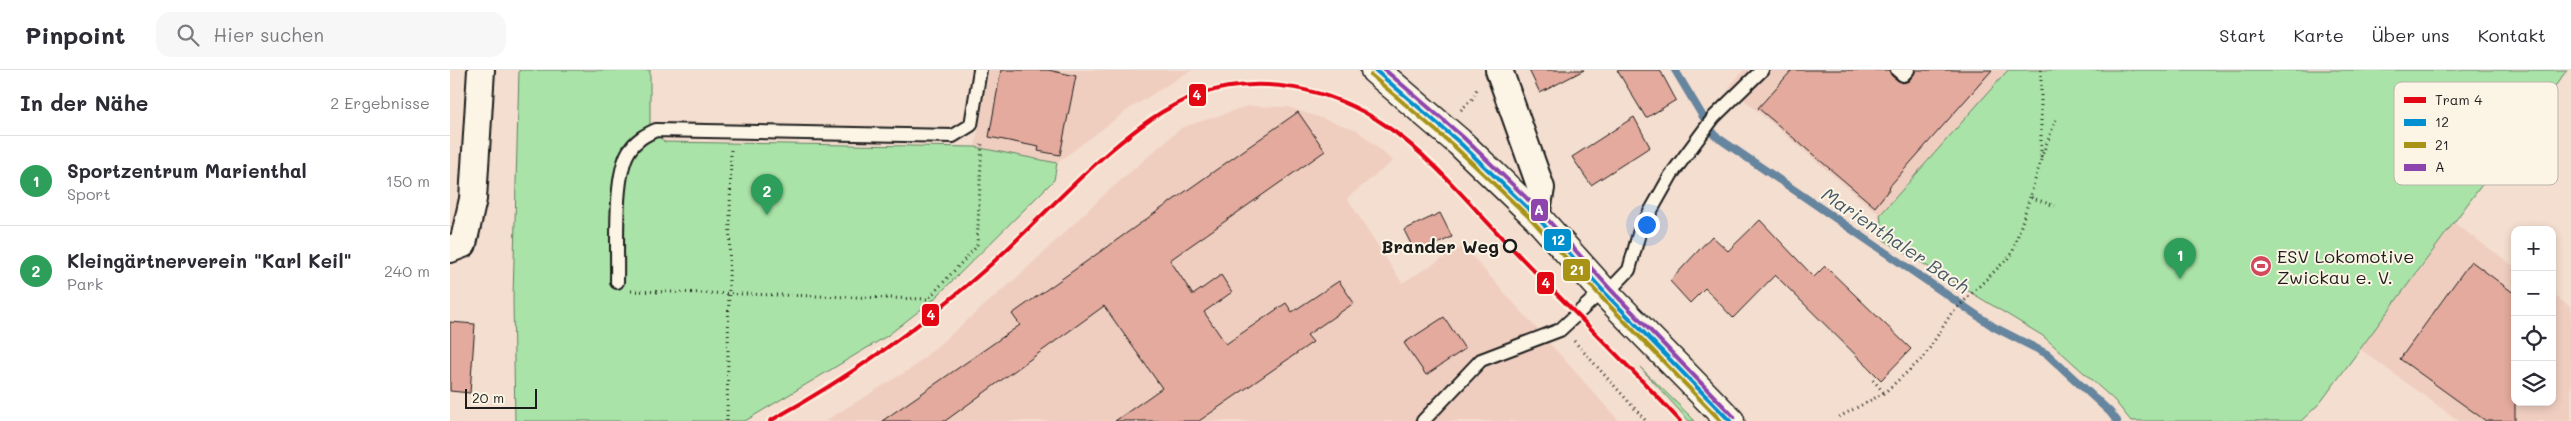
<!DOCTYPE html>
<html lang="de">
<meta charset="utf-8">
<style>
:root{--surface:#fff;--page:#f7f7f7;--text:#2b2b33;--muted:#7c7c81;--line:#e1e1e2;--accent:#d1495b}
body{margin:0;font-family:Mali,sans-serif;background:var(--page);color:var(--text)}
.controls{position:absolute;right:15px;bottom:15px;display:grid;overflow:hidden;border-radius:10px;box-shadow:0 2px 8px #0003}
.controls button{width:45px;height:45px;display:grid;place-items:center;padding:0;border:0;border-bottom:1px solid var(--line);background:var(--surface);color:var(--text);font:25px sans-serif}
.scale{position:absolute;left:15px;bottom:12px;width:72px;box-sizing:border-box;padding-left:5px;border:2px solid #1c1c1c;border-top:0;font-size:14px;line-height:18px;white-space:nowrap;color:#1c1c1c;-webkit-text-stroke:4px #fcf5e5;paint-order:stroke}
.you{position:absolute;left:1196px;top:154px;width:18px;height:18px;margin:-12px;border:4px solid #fff;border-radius:50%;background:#1a73e8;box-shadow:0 0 0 8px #1a73e833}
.badge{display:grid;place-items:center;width:32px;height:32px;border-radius:50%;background:var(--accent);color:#fff;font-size:16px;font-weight:700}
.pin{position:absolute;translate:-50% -41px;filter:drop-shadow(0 1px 2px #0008)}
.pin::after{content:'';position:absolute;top:26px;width:18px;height:15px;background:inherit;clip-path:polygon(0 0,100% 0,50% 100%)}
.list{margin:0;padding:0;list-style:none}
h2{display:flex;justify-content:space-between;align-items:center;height:65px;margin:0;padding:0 20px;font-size:21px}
h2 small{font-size:16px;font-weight:400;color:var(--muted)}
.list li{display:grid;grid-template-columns:32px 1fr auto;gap:15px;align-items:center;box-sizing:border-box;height:90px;padding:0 20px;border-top:1px solid var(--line)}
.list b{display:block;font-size:19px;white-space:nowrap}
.list p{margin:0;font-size:16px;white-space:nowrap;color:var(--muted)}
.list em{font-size:16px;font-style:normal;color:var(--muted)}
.icon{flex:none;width:28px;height:28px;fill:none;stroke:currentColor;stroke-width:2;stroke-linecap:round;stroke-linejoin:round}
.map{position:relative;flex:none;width:2121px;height:351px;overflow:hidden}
header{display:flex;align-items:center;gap:30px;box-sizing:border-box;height:70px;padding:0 25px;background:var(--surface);border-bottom:1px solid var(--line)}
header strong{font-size:24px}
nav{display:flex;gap:28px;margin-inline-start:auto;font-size:18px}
.search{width:350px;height:45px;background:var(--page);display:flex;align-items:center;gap:12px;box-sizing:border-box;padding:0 18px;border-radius:15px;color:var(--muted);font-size:19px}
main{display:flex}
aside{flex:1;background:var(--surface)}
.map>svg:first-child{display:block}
.built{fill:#efcec0}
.green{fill:#a9e3a7;stroke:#628062}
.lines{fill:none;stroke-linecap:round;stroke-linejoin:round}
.stream{stroke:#66859e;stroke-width:8}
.building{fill:#e3aa9d;stroke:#1c1c1c}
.lane-casing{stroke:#1c1c1c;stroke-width:16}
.street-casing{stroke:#1c1c1c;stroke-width:30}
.secondary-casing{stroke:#1c1c1c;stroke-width:31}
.path{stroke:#1c1c1c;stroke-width:3;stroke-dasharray:1 4;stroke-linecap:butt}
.lane{stroke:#fcf5e5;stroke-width:12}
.street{stroke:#fcf5e5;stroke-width:26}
.secondary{stroke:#fcf5e5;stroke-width:28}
.bus-1-casing{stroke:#fcf5e5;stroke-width:8}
.bus-2-casing{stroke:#fcf5e5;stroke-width:8}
.bus-3-casing{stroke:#fcf5e5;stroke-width:8}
.bus-1{stroke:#008fcf;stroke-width:4}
.bus-2{stroke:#a89317;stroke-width:4}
.bus-3{stroke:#8e44ad;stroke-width:4}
.tram-1-casing{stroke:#fcf5e5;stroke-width:8}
.tram-1{stroke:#e30613;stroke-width:4}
.stop-dot{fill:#fcf5e5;stroke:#1c1c1c;stroke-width:2.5}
.labels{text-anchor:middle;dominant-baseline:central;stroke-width:4;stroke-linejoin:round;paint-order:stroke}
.stop-label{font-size:18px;font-weight:bold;fill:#1c1c1c;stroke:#fcf5e5;text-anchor:end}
.poi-label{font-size:18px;fill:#1c1c1c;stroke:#fcf5e5;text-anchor:start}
.water-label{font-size:19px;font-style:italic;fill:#475968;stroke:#fcf5e5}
.key{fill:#fcf5e5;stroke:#b9b4a9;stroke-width:1}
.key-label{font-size:14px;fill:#1c1c1c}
.line-badge{stroke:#fcf5e5;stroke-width:2}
.badge-label{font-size:14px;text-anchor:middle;font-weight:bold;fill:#fff}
</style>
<header>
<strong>Pinpoint</strong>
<div class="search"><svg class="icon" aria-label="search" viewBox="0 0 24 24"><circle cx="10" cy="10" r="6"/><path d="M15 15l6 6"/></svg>Hier suchen</div>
<nav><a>Start</a><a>Karte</a><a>Über uns</a><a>Kontakt</a></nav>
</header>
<main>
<aside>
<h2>In der Nähe<small>2 Ergebnisse</small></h2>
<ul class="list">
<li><span class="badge" style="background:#2e9e5b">1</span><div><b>Sportzentrum Marienthal</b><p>Sport</p></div><em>150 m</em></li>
<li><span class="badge" style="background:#2e9e5b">2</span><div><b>Kleingärtnerverein &quot;Karl Keil&quot;</b><p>Park</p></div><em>240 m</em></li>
</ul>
</aside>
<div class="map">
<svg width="2121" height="351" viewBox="0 0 2121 351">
<rect width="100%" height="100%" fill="#f4decf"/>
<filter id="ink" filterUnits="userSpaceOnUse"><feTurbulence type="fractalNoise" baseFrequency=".02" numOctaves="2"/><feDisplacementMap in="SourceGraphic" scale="10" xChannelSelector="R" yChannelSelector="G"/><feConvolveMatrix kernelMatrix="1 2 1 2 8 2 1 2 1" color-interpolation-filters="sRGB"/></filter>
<g filter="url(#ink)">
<g class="built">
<path d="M539,0h202l-62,39 -72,54 -82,-16z"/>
<path d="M1294,0h264l-128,145 -151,-128z"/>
<path d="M798,36l40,1 69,23 36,31 -46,37 55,85 61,-37 156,175h-794l87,-53 109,-94 84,-80 76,-66z"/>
<path d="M2004,153l61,44v135h37v-108l19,13v114h-112l-99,-72z"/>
</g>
<g class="green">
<path d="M69,0h131v55l14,17 311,5 82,16 -3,17 -121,120 -46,36 -142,85h-230l-2,-123z"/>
<path d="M1558,0h559l-247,333 -19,18h-170l-17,-21 -71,-64 -159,-96 -4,-25z"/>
<path d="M1190,297l55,54h-6z"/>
</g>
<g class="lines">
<path class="stream" d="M1225,0l39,65 280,192 53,27 63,58 7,9"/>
</g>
<g class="building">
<path d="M551,0h47l28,6 -16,79 -22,-4 1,-4 -50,-10z"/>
<path d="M1079,0h55l-44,23z"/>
<path d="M1167,0h43l16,30 -30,18z"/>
<path d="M1342,0h97l3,6 10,7 7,-2 7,-11h76l-103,117 1,1 -15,19 -117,-99z"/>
<path d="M848,42l27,39 -155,109 23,35 28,-20 11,17 -28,20 22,32 60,-41 6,9 47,-31 15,22 -47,32 6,7 -114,79h-84l47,-33 -58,-82 -159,115h-63l138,-96 -8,-11z"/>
<path d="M1184,47l16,30 -59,38 -19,-28z"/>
<path d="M990,143l12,24 -36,17 -12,-24z"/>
<path d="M1310,150l54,57 11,-11 86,83 -30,31 -106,-105 -42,43 -28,-30 -15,15 -20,-22 42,-45 16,15z"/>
<path d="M2021,191l44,33v127h-29l-86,-62z"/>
<path d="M994,247l21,32 -39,26 -22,-32z"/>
<path d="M0,252l25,2 -5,69 -20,-2z"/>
</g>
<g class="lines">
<g class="lane-casing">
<g id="lane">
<path d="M1447,0l6,5 5,-5"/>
<path d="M167,212c1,-33 -4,-105 12,-131 7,-11 16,-16 27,-21l297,6 18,-11 9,-55"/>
<path d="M1156,224l23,-24 11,-40 31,-55 43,-58 48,-47"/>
<path d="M973,351l58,-61 79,-30 43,-40"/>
</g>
</g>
<g class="street-casing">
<g id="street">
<path d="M1049,0l42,118 -5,28"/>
<path d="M0,179l13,-5 10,-45 8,-129"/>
</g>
</g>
<g class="secondary-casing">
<path id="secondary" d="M925,0l84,72 77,74 70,78 124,127"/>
</g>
<g class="path">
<path d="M1591,0v90l-11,37 25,9"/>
<path d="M1011,40l11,-11 6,-12"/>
<path d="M1591,88l16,-41"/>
<path d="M181,221l297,8 49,-53 5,-105"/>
<path d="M1124,271l72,80"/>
<path d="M1423,310l11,13"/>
<path d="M1389,347l45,-24 40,-36 27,-43 61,-60 18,-57"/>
<path d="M277,351l4,-273"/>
</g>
<use href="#lane" class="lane"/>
<use href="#street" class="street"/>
<use href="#secondary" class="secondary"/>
<g class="bus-1-casing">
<path id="bus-1" d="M925,0l84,72 77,74 70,78 124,127"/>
</g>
<g class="bus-2-casing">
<path id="bus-2" d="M921,5l84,72 77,73 70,78 119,123"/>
</g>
<g class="bus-3-casing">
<path id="bus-3" d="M935,0l78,67 77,74 71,79 123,127"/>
</g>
<use href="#bus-1" class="bus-1"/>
<use href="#bus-2" class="bus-2"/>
<use href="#bus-3" class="bus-3"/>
<g class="tram-1-casing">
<path id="tram-1" d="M320,351c78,-43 151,-94 218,-154 41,-37 79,-79 122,-116 26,-22 54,-44 87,-56 63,-22 134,-7 188,30 48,33 85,80 125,121 56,59 115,115 170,175"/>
</g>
<use href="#tram-1" class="tram-1"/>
</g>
</g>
<defs>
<g id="stadium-disc" transform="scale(1.125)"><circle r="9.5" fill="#d1495b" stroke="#fcf5e5"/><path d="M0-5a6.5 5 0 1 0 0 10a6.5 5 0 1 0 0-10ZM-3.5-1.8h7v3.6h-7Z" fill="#fff"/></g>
</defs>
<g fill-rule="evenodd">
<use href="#stadium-disc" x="1811" y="196"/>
</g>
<circle class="stop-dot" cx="1060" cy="176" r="6"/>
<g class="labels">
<g class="stop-label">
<text x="1049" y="176">Brander Weg</text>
</g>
<g class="poi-label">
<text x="1827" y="186">ESV Lokomotive<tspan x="1827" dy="21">Zwickau e. V.</tspan></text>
</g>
<g class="water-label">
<text transform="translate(1446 170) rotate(34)">Marienthaler Bach</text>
</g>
</g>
<rect x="1944" y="12" width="164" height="103" rx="8" class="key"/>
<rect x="1954" y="27" width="22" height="6" fill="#e30613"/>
<rect x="1954" y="49" width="22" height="7" fill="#008fcf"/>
<rect x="1954" y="72" width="22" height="6" fill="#a89317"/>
<rect x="1954" y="94" width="22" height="7" fill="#8e44ad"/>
<g class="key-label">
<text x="1985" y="35">Tram 4</text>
<text x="1985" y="57">12</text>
<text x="1985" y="80">21</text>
<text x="1985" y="102">A</text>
</g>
<g class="line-badge">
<rect x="738" y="13" width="19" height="24" rx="5" fill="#e30613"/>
<rect x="1080" y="128" width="19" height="24" rx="5" fill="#8e44ad"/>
<rect x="1093" y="158" width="29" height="24" rx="5" fill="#008fcf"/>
<rect x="1112" y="188" width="29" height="24" rx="5" fill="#a89317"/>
<rect x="1086" y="201" width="19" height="24" rx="5" fill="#e30613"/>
<rect x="471" y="233" width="19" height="24" rx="5" fill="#e30613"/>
</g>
<g class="badge-label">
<text x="747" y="30">4</text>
<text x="1089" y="145">A</text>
<text x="1108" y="175">12</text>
<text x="1127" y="205">21</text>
<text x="1096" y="218">4</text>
<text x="481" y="250">4</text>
</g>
</svg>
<div class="controls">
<button>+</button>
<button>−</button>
<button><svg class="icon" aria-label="locate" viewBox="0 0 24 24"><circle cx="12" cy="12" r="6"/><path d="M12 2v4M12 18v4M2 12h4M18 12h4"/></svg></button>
<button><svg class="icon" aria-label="layers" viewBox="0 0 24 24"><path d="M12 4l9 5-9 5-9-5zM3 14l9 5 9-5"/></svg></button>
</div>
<div class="scale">20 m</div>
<div class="you"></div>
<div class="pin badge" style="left:1730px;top:209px;background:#2e9e5b">1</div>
<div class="pin badge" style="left:317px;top:145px;background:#2e9e5b">2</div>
</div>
</main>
